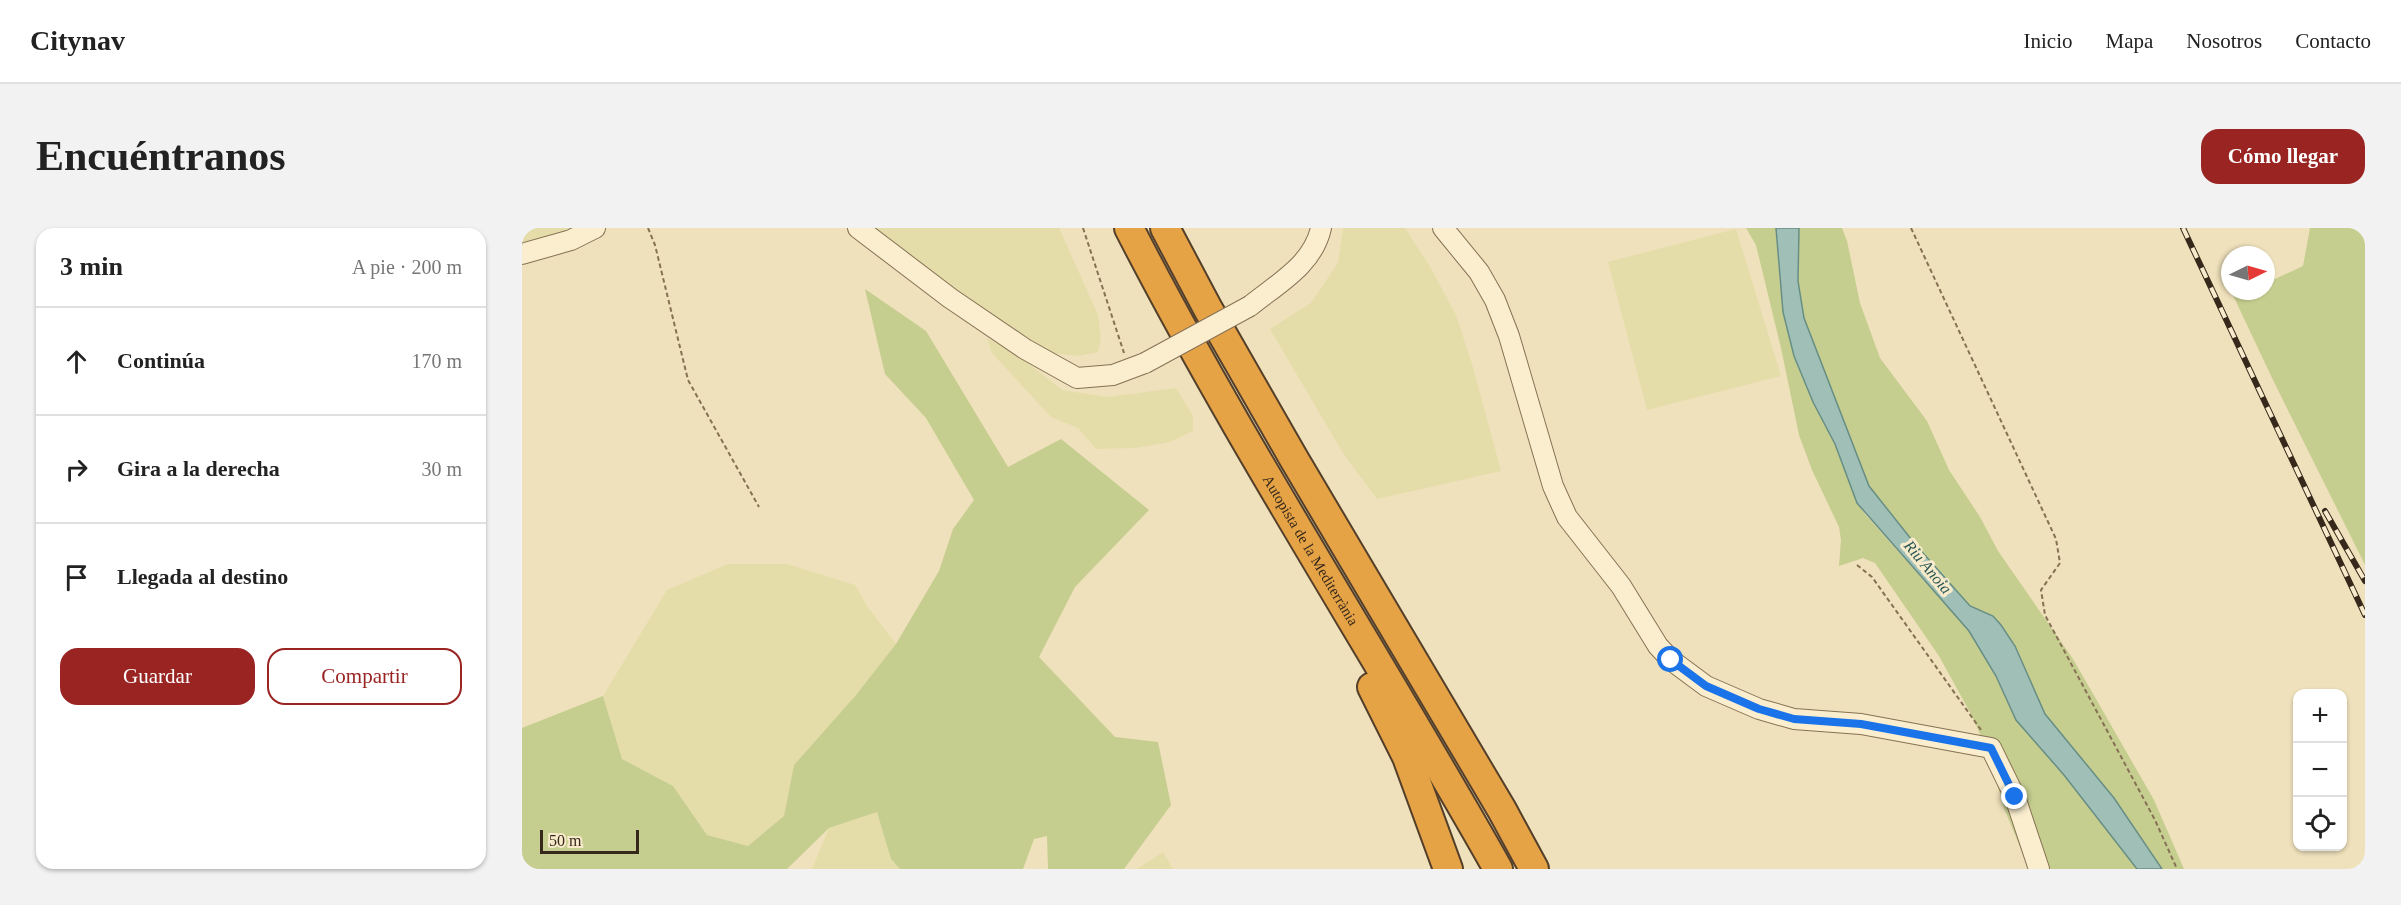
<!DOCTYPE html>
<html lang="es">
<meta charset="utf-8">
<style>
:root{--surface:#fff;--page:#f2f2f2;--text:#222;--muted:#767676;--line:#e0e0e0;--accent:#992422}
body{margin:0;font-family:Georgia,serif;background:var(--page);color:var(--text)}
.controls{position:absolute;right:18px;bottom:18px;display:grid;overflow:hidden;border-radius:12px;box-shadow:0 2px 4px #0004}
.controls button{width:54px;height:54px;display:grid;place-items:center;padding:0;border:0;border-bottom:2px solid var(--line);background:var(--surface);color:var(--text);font:30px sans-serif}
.compass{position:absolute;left:1699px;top:18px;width:54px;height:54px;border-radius:50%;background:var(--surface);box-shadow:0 2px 4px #0004;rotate:85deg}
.scale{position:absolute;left:18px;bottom:15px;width:99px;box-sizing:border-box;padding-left:6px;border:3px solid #36281a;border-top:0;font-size:16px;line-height:21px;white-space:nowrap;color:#36281a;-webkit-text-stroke:4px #f7ebcb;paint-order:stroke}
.stop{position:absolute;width:18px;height:18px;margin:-14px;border:4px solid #1a73e8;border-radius:50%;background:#fff}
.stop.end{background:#1a73e8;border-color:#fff;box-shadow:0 2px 6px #0008}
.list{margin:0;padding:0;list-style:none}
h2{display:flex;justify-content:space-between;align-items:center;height:78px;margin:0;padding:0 24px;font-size:26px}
h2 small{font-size:20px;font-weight:400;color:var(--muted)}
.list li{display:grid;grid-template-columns:39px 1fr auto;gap:18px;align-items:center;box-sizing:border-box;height:108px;padding:0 24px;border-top:2px solid var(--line)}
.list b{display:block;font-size:22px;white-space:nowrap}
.list em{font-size:20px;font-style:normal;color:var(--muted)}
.actions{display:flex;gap:12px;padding:18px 24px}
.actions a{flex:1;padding:14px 0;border:2px solid var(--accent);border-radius:18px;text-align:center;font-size:21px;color:var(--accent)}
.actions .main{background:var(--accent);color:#fff}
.icon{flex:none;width:33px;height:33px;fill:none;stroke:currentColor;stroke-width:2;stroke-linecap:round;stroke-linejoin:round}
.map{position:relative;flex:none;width:1843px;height:641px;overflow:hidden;border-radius:18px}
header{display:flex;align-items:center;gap:36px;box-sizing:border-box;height:84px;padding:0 30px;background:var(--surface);border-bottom:2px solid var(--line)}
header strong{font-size:28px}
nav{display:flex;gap:33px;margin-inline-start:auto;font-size:21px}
.intro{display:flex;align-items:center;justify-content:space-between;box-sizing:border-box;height:144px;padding:0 36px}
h1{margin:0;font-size:42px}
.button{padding:15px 27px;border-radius:18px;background:var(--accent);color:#fff;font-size:21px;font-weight:700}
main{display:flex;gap:36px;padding:0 36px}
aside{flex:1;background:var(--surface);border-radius:18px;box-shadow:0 2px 4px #0004}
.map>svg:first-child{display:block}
.farmland{fill:#e5dda9}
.green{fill:#c5cd8f}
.water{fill:#a0c0b7;stroke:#678e85;stroke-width:1.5}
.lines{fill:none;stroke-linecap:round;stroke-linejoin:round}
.minor-casing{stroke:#877155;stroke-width:22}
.highway-casing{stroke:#543f2a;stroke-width:32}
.path{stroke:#877155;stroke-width:2;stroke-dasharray:4.5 3;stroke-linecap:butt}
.minor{stroke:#faeecf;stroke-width:20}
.highway{stroke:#e5a346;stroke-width:28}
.rail-casing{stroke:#36281a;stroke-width:6}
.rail{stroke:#f7ebcb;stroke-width:4;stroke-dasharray:11;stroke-linecap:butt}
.minor-bridge-casing{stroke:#877155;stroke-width:22;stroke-linecap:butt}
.minor-bridge{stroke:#faeecf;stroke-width:20}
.route{stroke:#1a73e8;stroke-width:8}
.labels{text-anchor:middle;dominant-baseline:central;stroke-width:6;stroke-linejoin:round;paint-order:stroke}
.street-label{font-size:15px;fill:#36281a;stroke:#f7ebcb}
.water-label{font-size:16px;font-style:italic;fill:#295654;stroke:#f7ebcb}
</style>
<header>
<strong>Citynav</strong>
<nav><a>Inicio</a><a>Mapa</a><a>Nosotros</a><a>Contacto</a></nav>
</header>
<div class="intro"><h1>Encuéntranos</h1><a class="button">Cómo llegar</a></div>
<main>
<aside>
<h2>3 min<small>A pie · 200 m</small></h2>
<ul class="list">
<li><svg class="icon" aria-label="ahead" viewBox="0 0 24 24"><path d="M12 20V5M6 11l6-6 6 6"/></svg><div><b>Continúa</b></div><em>170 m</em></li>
<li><svg class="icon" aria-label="right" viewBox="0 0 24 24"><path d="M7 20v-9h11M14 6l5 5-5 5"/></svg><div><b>Gira a la derecha</b></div><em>30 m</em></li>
<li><svg class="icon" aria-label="arrive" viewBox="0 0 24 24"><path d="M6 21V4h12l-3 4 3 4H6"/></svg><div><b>Llegada al destino</b></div></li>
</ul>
<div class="actions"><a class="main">Guardar</a><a>Compartir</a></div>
</aside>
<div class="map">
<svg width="1843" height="641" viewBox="0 0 1843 641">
<rect width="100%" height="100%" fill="#efe1bb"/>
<g class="farmland">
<path d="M0,0h51l-51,16z"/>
<path d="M353,0h184l39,87 3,24 -3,13 -19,4 -27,-3 -125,-81z"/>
<path d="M821,0h62l24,37 27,50 16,49 29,107 -124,28 -34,-46 -73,-124 41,-26 27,-40z"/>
<path d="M1214,1l45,147 -134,34 -39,-148z"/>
<path d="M465,110l32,18 43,34 45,7 69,-9 17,28v15l-23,11 -35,6 -39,1 -18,-21 -27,-11 -59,-64z"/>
<path d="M206,336h59l68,21 12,21 29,38 -40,51 -62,70 -10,51 -36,30 -41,-11 -34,-49 -51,-27 -19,-63 64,-106z"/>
<path d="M355,584l14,47 9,10h-88l17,-41z"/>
<path d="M641,624l10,17h-36z"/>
</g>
<g class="green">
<path d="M1224,0h30c3,42 4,86 18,126 11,32 27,62 42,92 10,22 16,45 28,67l105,118 27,45 20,44 48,55 73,94h-108l-25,-61 -17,-58 -15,-34 -33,-60 -64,-93 -12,-5 -24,8 2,-26 -2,-13 -27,-57 -13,-35 -18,-87 -25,-103z"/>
<path d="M1277,0h43l5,13 13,62 20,55 47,63 22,49 31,47 18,34 75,108 81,141 30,69h-22l-48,-71 -69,-84 -30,-68 -14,-21 -9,-9 -22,-10 -55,-62 -46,-58 -65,-168 -6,-37z"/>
<path d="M1788,0h55v337l-92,-185 -42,-89h35v-19l9,7 28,-13z"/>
<path d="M343,61l61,42 82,136 53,-28 88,71 -74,77 -36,70 76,80 43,5 13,63 -47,64h-76l-1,-33 -13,3 -11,30h-123l-9,-10 -14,-47 -48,16 -42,41h-265v-141l81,-32 19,63 51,27 34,49 41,11 36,-30 10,-51 62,-70 40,-51 43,-73 14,-42 21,-29 -48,-82 -41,-44z"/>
</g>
<path class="water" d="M1254,0h23l-1,53 6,37 65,168 46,58 55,62 23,10 8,9 14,21 30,68 69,84 48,71h-25l-73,-94 -48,-55 -20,-44 -27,-45 -112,-128 -22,-59 -22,-42 -19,-46 -11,-44z"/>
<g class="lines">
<g class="minor-casing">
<g id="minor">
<path d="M336,0l92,70 75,51 52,29 36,-3 32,-12"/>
<path d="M921,0l36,44 16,28 14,36 44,150 14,31 54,69 37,60 13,14 35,26 53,23 35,10 67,5 130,24 24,49 24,72"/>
<path d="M0,26l49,-14 24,-12"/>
<path d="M728,78c27,-22 63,-41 71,-78"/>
</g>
</g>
<g class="highway-casing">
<g id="highway">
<path id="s1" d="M607,0c113,220 248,426 369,641"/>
<path d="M643,0l43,81 86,150 208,351 32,59"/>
<path d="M850,459l35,70 41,112"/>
</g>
</g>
<g class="path">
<path d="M126,0l7,17 33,135 71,127"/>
<path d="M561,0l41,125"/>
<path d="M1389,0l145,311 4,24 -19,27 4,25 110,205 22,49"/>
<path d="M1335,337l15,12 109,153"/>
</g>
<use href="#minor" class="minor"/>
<use href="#highway" class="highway"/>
<g class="rail-casing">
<g id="rail">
<path d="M1661,0l182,387"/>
<path d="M1803,283l40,70"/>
</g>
</g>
<use href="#rail" class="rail"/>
<g class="minor-bridge-casing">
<path id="minor-bridge" d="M623,135l105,-57"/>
</g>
<use href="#minor-bridge" class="minor-bridge"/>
</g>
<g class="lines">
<path class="route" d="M1149,432l35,26 53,23 35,10 67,5 130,24 24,49"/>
</g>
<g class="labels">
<g class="street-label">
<text stroke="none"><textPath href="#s1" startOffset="370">Autopista de la Mediterrània</textPath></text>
</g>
<g class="water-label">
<text transform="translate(1406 339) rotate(50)">Riu Anoia</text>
</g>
</g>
</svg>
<div class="controls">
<button>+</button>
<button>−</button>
<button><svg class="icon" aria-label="locate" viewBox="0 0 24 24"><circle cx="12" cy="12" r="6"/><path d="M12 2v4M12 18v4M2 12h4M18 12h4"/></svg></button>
</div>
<svg class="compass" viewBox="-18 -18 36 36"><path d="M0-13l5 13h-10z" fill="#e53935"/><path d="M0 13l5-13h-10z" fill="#767676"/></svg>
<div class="scale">50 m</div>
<div class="stop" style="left:1149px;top:432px"></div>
<div class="stop end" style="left:1493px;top:569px"></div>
</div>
</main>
